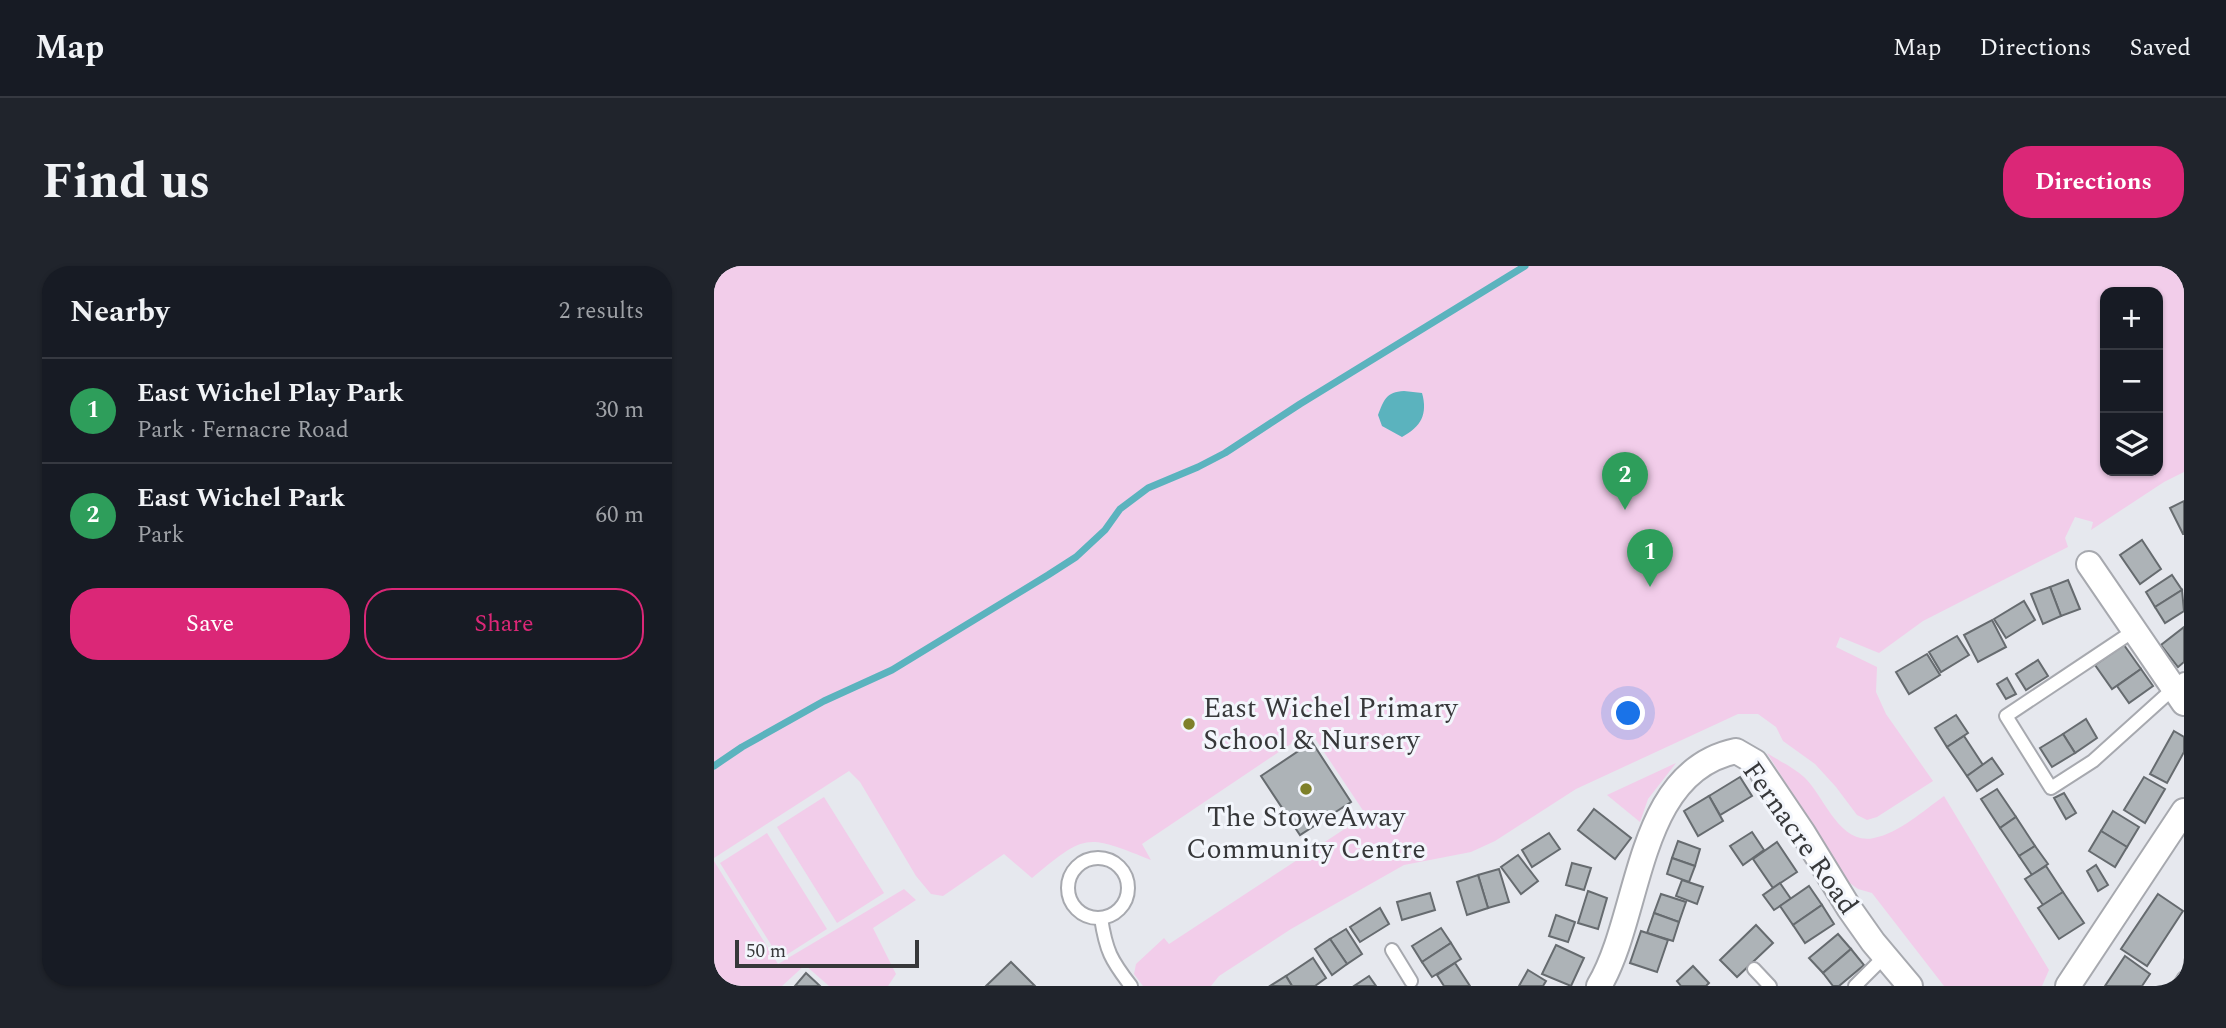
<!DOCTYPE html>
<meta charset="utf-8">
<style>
:root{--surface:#171b24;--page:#20242c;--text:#f1f3f6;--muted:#9ea1a6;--line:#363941;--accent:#db2777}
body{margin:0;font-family:Spectral,serif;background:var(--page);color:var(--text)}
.controls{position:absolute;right:21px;top:21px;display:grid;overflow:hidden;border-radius:14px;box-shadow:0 2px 5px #0004}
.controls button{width:63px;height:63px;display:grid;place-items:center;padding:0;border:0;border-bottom:2px solid var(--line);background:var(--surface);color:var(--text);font:35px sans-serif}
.scale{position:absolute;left:21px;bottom:18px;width:184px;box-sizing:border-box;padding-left:7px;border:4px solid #37383a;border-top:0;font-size:19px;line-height:24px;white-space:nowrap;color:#37383a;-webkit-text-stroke:5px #f3f6fc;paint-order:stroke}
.you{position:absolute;left:915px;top:448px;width:24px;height:24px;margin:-18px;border:5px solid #fff;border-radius:50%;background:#1a73e8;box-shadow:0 0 0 10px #1a73e833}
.badge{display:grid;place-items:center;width:46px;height:46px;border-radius:50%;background:var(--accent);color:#fff;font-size:23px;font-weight:700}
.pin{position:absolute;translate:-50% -58px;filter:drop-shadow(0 2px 4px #0008)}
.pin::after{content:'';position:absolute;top:37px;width:24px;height:21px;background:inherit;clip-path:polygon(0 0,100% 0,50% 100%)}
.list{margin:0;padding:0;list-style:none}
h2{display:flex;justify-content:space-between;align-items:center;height:91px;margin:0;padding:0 28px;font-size:30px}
h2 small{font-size:23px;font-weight:400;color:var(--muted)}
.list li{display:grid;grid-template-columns:46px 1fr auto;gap:21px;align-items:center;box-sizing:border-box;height:105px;padding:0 28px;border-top:2px solid var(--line)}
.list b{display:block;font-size:26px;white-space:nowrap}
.list p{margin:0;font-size:23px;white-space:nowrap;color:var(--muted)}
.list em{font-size:23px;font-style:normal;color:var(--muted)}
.actions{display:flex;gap:14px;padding:21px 28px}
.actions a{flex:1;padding:16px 0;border:2px solid var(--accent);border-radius:28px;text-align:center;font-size:24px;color:var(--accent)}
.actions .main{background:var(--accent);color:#fff}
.icon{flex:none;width:38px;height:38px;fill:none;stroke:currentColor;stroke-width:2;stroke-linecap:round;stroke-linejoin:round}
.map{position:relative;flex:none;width:1470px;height:720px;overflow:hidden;border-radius:28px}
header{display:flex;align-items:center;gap:42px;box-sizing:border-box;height:98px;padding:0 35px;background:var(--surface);border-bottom:2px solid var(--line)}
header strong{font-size:33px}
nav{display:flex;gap:38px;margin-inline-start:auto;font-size:24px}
.intro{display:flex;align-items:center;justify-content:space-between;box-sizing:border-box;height:168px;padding:0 42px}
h1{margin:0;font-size:49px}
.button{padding:18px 32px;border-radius:28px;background:var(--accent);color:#fff;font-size:24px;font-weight:700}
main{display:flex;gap:42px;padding:0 42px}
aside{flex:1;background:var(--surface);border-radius:28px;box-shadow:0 2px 5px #0004}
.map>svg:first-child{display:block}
.green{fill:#f2cdea;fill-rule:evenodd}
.water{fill:#5bb3be}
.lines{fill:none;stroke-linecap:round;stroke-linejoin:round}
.stream{stroke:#5bb3be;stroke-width:7}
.building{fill:#adb3b7;stroke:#666b6f;stroke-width:2}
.service-casing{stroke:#a7a9af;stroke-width:16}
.minor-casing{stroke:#a7a9af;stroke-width:28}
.service{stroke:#fff;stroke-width:12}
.minor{stroke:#fff;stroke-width:24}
.poi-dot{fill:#7e802a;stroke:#f3f6fc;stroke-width:2.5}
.labels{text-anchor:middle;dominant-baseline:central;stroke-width:6;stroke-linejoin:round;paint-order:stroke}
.poi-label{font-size:28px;fill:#37383a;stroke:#f3f6fc;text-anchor:start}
.street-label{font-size:28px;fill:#37383a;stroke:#f3f6fc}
</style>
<header>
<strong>Map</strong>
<nav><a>Map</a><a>Directions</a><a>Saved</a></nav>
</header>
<div class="intro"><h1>Find us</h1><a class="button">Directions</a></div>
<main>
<aside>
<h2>Nearby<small>2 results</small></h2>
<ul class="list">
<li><span class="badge" style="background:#2e9e5b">1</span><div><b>East Wichel Play Park</b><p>Park · Fernacre Road</p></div><em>30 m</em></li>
<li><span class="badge" style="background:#2e9e5b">2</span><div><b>East Wichel Park</b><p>Park</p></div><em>60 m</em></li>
</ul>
<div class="actions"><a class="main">Save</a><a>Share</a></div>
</aside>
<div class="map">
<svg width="1470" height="720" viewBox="0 0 1470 720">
<rect width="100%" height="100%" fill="#e6e8ee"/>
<g class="green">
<path d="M0,0h1470v206l-20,10 -73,48 2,-8 -18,-5 -10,21 3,9 -145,74 -44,32 -39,-16 -4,10 41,20 -1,25 10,22 47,67 -56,36 -10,3 -10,-5 -21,-28 -21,-23 -32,-23 -7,-14 -18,-13h-20l-162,75 -81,52 -24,11 -67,13 -113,64 -72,47 -8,10h-68l-9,-12 2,-10 28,-26 5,6 197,-129 -56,-84 -168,113 9,16c-65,-26 -65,-27 -119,18l-28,-24 -61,42 -12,-2 -15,-18 -56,-94 -11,-11 -135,87zM1391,26h53v179h-53z"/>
<path d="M1053,487c12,8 26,14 37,24 20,18 35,69 70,61 25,-5 49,-27 70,-42l105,174 -7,16h-98l-72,-93 -14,-4 -11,-8z"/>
<path d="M962,497l-28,36 -8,23 -33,-27z"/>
<path d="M110,531l60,96 -47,30 -60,-96z"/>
<path d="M53,567l60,96 -47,30 -60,-96z"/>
<path d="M0,595l64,103 126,-75 12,11 -43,28 23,46 -8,12h-59l-24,-21 -23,21h-68z"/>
</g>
<path class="water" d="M690,125l18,2c6,21 -1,34 -20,44l-20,-11 -4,-11c6,-15 8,-23 26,-24z"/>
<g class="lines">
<path class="stream" d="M0,500l28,-19 82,-46 68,-31 156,-95 28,-18 29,-27 15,-21 28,-21 50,-21 27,-14 75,-49 225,-138"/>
</g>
<g class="building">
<path d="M1470,235v33h-1l-13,-26z"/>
<path d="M1428,274l19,29 -21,15 -20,-29z"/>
<path d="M1458,309l10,15 -27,17 -9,-15z"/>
<path d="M1354,314l12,29 -19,7 -11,-29z"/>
<path d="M1336,321l11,29 -18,8 -12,-30z"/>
<path d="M1468,324l2,21 -19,12 -10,-16z"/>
<path d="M1310,335l11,19 -29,18 -12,-19z"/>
<path d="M1278,354l14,27 -28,15 -14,-27z"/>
<path d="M1470,361v35l-6,5 -17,-22z"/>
<path d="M1243,370l12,19 -28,17 -12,-20z"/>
<path d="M1410,379l17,24 -29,20 -17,-24z"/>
<path d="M1213,388l13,21 -31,19 -13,-22z"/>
<path d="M1324,394l10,16 -22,14 -10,-16z"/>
<path d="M1427,403l12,17 -24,17 -12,-17z"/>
<path d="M1293,412l9,16 -10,5 -9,-15z"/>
<path d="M1242,449l12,18 -21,14 -12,-19z"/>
<path d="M1372,453l11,19 -22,15 -12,-19z"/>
<path d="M1460,465l10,6v15l-17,31 -17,-9z"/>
<path d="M1349,468l12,19 -23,14 -12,-19z"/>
<path d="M1250,470l19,29 -16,11 -20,-29z"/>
<path d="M598,476l39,60 -51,33 -39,-59z"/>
<path d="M1278,492l11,16 -26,17 -10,-15z"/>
<path d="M1026,511l12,19 -32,19 -11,-19z"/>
<path d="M1430,511l21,12 -20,34 -21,-13z"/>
<path d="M1283,523l19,28 -16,11 -19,-29z"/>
<path d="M1350,527l12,20 -10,6 -12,-21z"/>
<path d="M995,530l14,25 -25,15 -14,-25z"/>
<path d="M880,543l37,29 -16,21 -37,-29z"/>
<path d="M1399,545l26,16 -12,20 -26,-16z"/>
<path d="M1302,551l19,29 -16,10 -19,-28z"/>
<path d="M1387,565l26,16 -12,20 -26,-16z"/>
<path d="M1038,566l12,18 -21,15 -13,-19z"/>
<path d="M835,567l11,16 -28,18 -10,-17z"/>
<path d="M964,575l22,8 -5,17 -23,-8z"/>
<path d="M1063,576l20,30 -24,16 -20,-29z"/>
<path d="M1321,580l13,18 -16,11 -13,-19z"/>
<path d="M804,589l20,26 -17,13 -20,-27z"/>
<path d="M958,592l23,8 -6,16 -22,-8z"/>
<path d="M858,597l19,5 -7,22 -18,-5z"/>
<path d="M1382,599l12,20 -10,6 -11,-20z"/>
<path d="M1332,600l17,26 -20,13 -18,-26z"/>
<path d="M785,603l10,33 -21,6 -10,-33z"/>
<path d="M764,609l10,33 -21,7 -10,-33z"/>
<path d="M968,614l21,7 -6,17 -21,-8z"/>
<path d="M1066,617l11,16 -17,11 -11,-15z"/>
<path d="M1095,620l13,19 -29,20 -13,-19z"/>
<path d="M874,625l19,7 -9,31 -20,-6z"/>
<path d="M1349,626l21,31 -25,16 -21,-31z"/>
<path d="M716,627l5,17 -33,10 -5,-18z"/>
<path d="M947,628l25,8 -7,20 -25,-9z"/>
<path d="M1444,628l25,17 -36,55 -26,-17z"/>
<path d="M1108,639l12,19 -29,19 -12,-18z"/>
<path d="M666,642l9,16 -29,18 -10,-15z"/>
<path d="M940,647l25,9 -6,19 -26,-8z"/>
<path d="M842,649l19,7 -7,20 -19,-6z"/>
<path d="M1042,659l17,18 -36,34 -17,-17z"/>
<path d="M727,662l10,15 -29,19 -10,-16z"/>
<path d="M632,663l16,25 -15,10 -17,-25z"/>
<path d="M927,665l27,9 -11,32 -27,-9z"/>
<path d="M1124,668l13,15 -28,24 -14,-15z"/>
<path d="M616,673l17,25 -15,11 -17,-26z"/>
<path d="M737,677l10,16 -29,18 -10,-15z"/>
<path d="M842,679l28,13 -13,28 -29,-12z"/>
<path d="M1137,683l13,16 -25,21h-6l-10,-13z"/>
<path d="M1411,690l25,18 -8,12h-37z"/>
<path d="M599,692l13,20 -11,8h-23l-6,-10z"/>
<path d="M297,696l24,24h-49z"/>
<path d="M741,697l15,23h-26l-7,-11z"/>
<path d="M979,700l16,17 -3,3h-25l-4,-5z"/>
<path d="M814,704l18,11 -3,5h-24z"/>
<path d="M92,707l14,13h-25z"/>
<path d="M572,710l6,10h-22z"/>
<path d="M655,710l7,10h-22z"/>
</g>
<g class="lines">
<g class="service-casing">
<g id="service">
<path d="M1421,364l-129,86 45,72 42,-27 91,-82"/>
<circle cx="384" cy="622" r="30"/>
<path d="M387,652c5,33 10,42 30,68"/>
<path d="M678,684l19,31"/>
<path d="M1040,703l16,17"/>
<path d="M1141,720l30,-30"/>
<path d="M1465,720l5,-8"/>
</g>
</g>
<g class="minor-casing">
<g id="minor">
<path d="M1375,298l95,139"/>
<path d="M885,720c43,-72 36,-214 137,-235l19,11 48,71 46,75 24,34 37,44"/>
<path d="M1354,720l116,-175"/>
</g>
</g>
<use href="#service" class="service"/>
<use href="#minor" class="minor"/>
</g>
<g class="poi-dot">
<circle cx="475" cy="458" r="7"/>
<circle cx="592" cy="523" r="7"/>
</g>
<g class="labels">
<g class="poi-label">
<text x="489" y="442">East Wichel Primary<tspan x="489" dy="32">School &amp; Nursery</tspan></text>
<text x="592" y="551" text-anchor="middle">The StoweAway<tspan x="592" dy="32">Community Centre</tspan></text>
</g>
<g class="street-label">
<text transform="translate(1086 572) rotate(55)">Fernacre Road</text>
</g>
</g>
</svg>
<div class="controls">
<button>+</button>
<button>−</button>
<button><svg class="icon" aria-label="layers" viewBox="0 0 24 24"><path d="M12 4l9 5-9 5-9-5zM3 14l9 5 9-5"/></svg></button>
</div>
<div class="scale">50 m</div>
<div class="you"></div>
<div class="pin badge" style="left:936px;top:321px;background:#2e9e5b">1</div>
<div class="pin badge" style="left:911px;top:244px;background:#2e9e5b">2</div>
</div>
</main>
